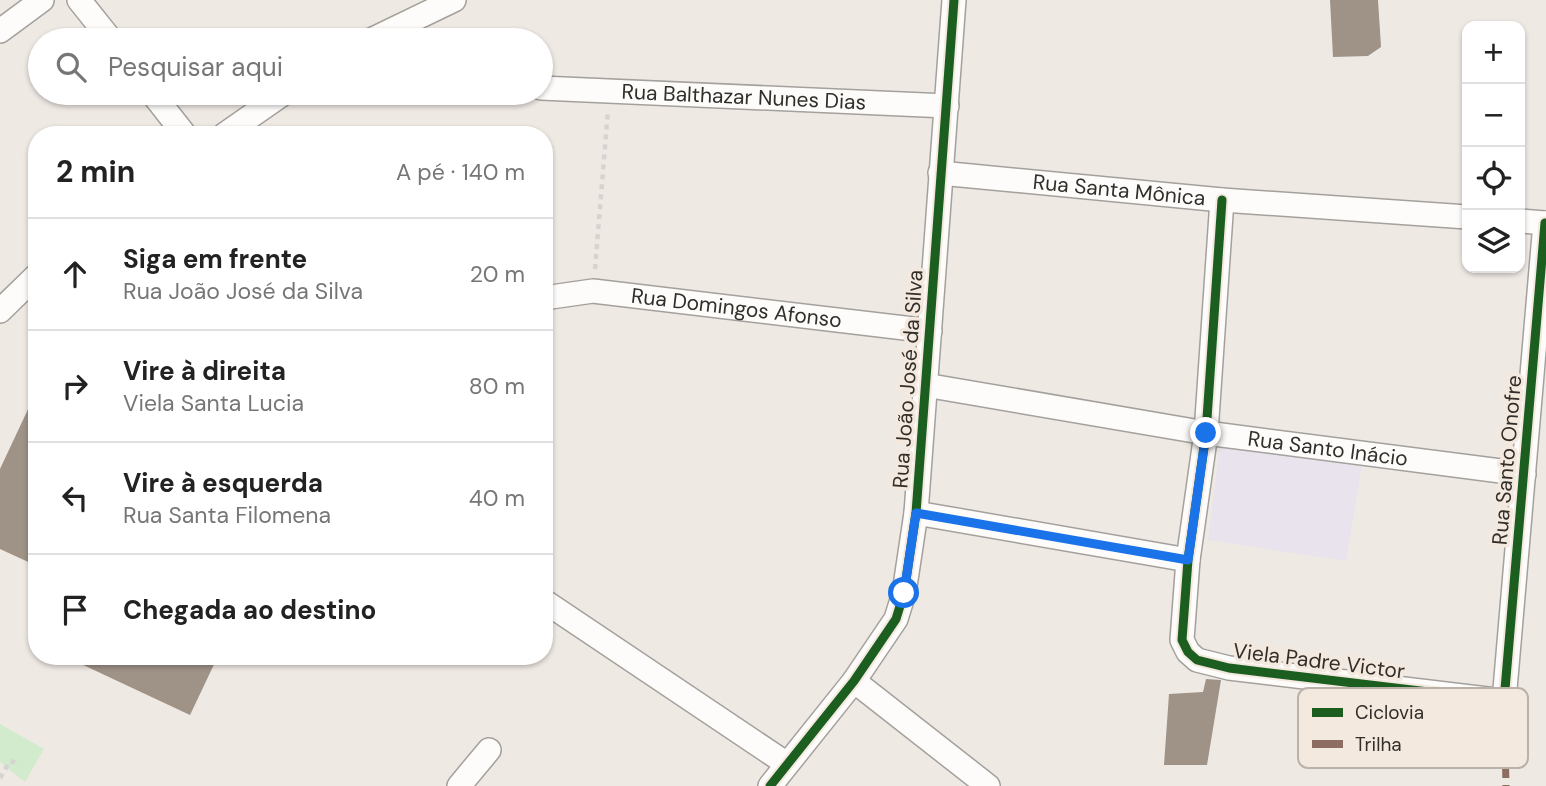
<!DOCTYPE html>
<html lang="pt">
<meta charset="utf-8">
<style>
:root{--surface:#fff;--page:#f6f6f6;--text:#222;--muted:#767676;--line:#e0e0e0}
body{margin:0;font-family:"DM Sans",sans-serif;background:var(--page);color:var(--text)}
.controls{position:absolute;right:21px;top:21px;display:grid;overflow:hidden;border-radius:14px;box-shadow:0 2px 5px #0004}
.controls button{width:63px;height:63px;display:grid;place-items:center;padding:0;border:0;border-bottom:2px solid var(--line);background:var(--surface);color:var(--text);font:35px sans-serif}
.stop{position:absolute;width:21px;height:21px;margin:-16px;border:5px solid #1a73e8;border-radius:50%;background:#fff}
.stop.end{background:#1a73e8;border-color:#fff;box-shadow:0 2px 7px #0008}
.list{margin:0;padding:0;list-style:none}
h2{display:flex;justify-content:space-between;align-items:center;height:91px;margin:0;padding:0 28px;font-size:30px}
h2 small{font-size:23px;font-weight:400;color:var(--muted)}
.list li{display:grid;grid-template-columns:46px 1fr auto;gap:21px;align-items:center;box-sizing:border-box;height:112px;padding:0 28px;border-top:2px solid var(--line)}
.list b{display:block;font-size:26px;white-space:nowrap}
.list p{margin:0;font-size:23px;white-space:nowrap;color:var(--muted)}
.list em{font-size:23px;font-style:normal;color:var(--muted)}
.icon{flex:none;width:38px;height:38px;fill:none;stroke:currentColor;stroke-width:2;stroke-linecap:round;stroke-linejoin:round}
.map{position:relative;flex:none;width:1546px;height:786px;overflow:hidden}
.search{position:absolute;background:var(--surface);box-shadow:0 2px 5px #0004;left:28px;top:28px;width:525px;height:77px;display:flex;align-items:center;gap:18px;box-sizing:border-box;padding:0 24px;border-radius:38px;color:var(--muted);font-size:26px}
.panel{position:absolute;background:var(--surface);box-shadow:0 2px 5px #0004;left:28px;top:126px;width:525px;height:539px;border-radius:28px}
.map>svg:first-child{display:block}
.education{fill:#e8e3ed}
.green{fill:#d1ebcc}
.building{fill:#9f9287}
.lines{fill:none;stroke-linecap:round;stroke-linejoin:round}
.minor-casing{stroke:#a4a09c;stroke-width:26}
.path{stroke:#d6d4d2;stroke-width:4.5;stroke-dasharray:5 5;stroke-linecap:butt}
.minor{stroke:#fdfcfb;stroke-width:23}
.quiet{stroke:#8d6e63;stroke-width:7;stroke-dasharray:14 7;stroke-linecap:butt}
.cycleway-casing{stroke:#f4e9df;stroke-width:13}
.cycleway{stroke:#1b5e20;stroke-width:9}
.route{stroke:#1a73e8;stroke-width:9}
.labels{text-anchor:middle;dominant-baseline:central;stroke-width:7;stroke-linejoin:round;paint-order:stroke}
.street-label{font-size:21px;fill:#322e2a;stroke:#f4e9df}
.key{fill:#f4e9df;stroke:#bab1a9;stroke-width:2}
.key-label{font-size:19px;fill:#322e2a}
</style>
<div class="map">
<svg width="1546" height="786" viewBox="0 0 1546 786">
<rect width="100%" height="100%" fill="#efe9e4"/>
<path class="education" d="M1220,443l143,16 -17,102 -138,-21z"/>
<path class="green" d="M0,724l44,25 -19,33 -25,-20z"/>
<g class="building">
<path d="M1330,0h48l3,47 -13,9 -35,1z"/>
<path d="M37,390v176l-37,-17v-80z"/>
<path d="M64,656h154l-28,59z"/>
<path d="M1206,679l15,1 -14,85h-43l5,-71 34,-2z"/>
</g>
<g class="lines">
<g class="minor-casing">
<g id="minor">
<path d="M79,0l32,40"/>
<path d="M0,31l42,-31"/>
<path d="M371,40l83,-40"/>
<path id="s1" d="M541,88l406,18"/>
<path d="M152,93l33,42"/>
<path d="M224,135l60,-42"/>
<path id="s2" d="M940,173l282,27 245,17"/>
<path d="M1222,200l-16,233 -18,127 -6,80 6,12 9,8 32,8 275,33 41,-478"/>
<path d="M1520,221l26,2"/>
<path id="s3" d="M544,298l49,-7 337,40"/>
<path d="M0,311l37,-36"/>
<path id="s4" d="M925,385l281,48 318,41"/>
<path d="M916,513l272,47"/>
<path d="M544,601l243,163"/>
<path d="M854,681l134,105"/>
<path d="M459,786l30,-36"/>
<path d="M770,786l84,-105 42,-62 8,-26 12,-80 38,-513"/>
</g>
</g>
<g class="path">
<path d="M595,269l13,-159"/>
<path d="M0,778l10,-17 10,3"/>
</g>
<use href="#minor" class="minor"/>
<path class="quiet" d="M1504,701l2,85"/>
<g class="cycleway-casing">
<g id="cycleway">
<path d="M1222,200l-16,233 -18,127 -6,80 6,12 9,8 32,8 275,33 41,-478"/>
<path d="M770,786l84,-105 42,-62 8,-26 12,-80 38,-513"/>
</g>
</g>
<use href="#cycleway" class="cycleway"/>
</g>
<g class="lines">
<path class="route" d="M904,593l12,-80 272,47 18,-127"/>
</g>
<g class="labels">
<g class="street-label">
<text stroke="none"><textPath href="#s1" startOffset="203">Rua Balthazar Nunes Dias</textPath></text>
<text stroke="none"><textPath href="#s2" startOffset="180">Rua Santa Mônica</textPath></text>
<text stroke="none"><textPath href="#s3" startOffset="194">Rua Domingos Afonso</textPath></text>
<text transform="translate(908 379) rotate(-86)">Rua João José da Silva</text>
<text stroke="none"><textPath href="#s4" startOffset="408">Rua Santo Inácio</textPath></text>
<text transform="translate(1507 460) rotate(-85)">Rua Santo Onofre</text>
<text transform="translate(1319 661) rotate(7)">Viela Padre Victor</text>
</g>
</g>
<rect x="1298" y="688" width="230" height="80" rx="10" class="key"/>
<rect x="1312" y="708" width="31" height="9" fill="#1b5e20"/>
<rect x="1312" y="740" width="31" height="8" fill="#8d6e63"/>
<g class="key-label">
<text x="1355" y="719">Ciclovia</text>
<text x="1355" y="751">Trilha</text>
</g>
</svg>
<div class="controls">
<button>+</button>
<button>−</button>
<button><svg class="icon" aria-label="locate" viewBox="0 0 24 24"><circle cx="12" cy="12" r="6"/><path d="M12 2v4M12 18v4M2 12h4M18 12h4"/></svg></button>
<button><svg class="icon" aria-label="layers" viewBox="0 0 24 24"><path d="M12 4l9 5-9 5-9-5zM3 14l9 5 9-5"/></svg></button>
</div>
<div class="stop" style="left:904px;top:593px"></div>
<div class="stop end" style="left:1206px;top:433px"></div>
<div class="search"><svg class="icon" aria-label="search" viewBox="0 0 24 24"><circle cx="10" cy="10" r="6"/><path d="M15 15l6 6"/></svg>Pesquisar aqui</div>
<section class="panel">
<h2>2 min<small>A pé · 140 m</small></h2>
<ul class="list">
<li><svg class="icon" aria-label="ahead" viewBox="0 0 24 24"><path d="M12 20V5M6 11l6-6 6 6"/></svg><div><b>Siga em frente</b><p>Rua João José da Silva</p></div><em>20 m</em></li>
<li><svg class="icon" aria-label="right" viewBox="0 0 24 24"><path d="M7 20v-9h11M14 6l5 5-5 5"/></svg><div><b>Vire à direita</b><p>Viela Santa Lucia</p></div><em>80 m</em></li>
<li><svg class="icon" aria-label="left" viewBox="0 0 24 24"><path d="M17 20v-9H6M10 6l-5 5 5 5"/></svg><div><b>Vire à esquerda</b><p>Rua Santa Filomena</p></div><em>40 m</em></li>
<li><svg class="icon" aria-label="arrive" viewBox="0 0 24 24"><path d="M6 21V4h12l-3 4 3 4H6"/></svg><div><b>Chegada ao destino</b></div></li>
</ul>
</section>
</div>
